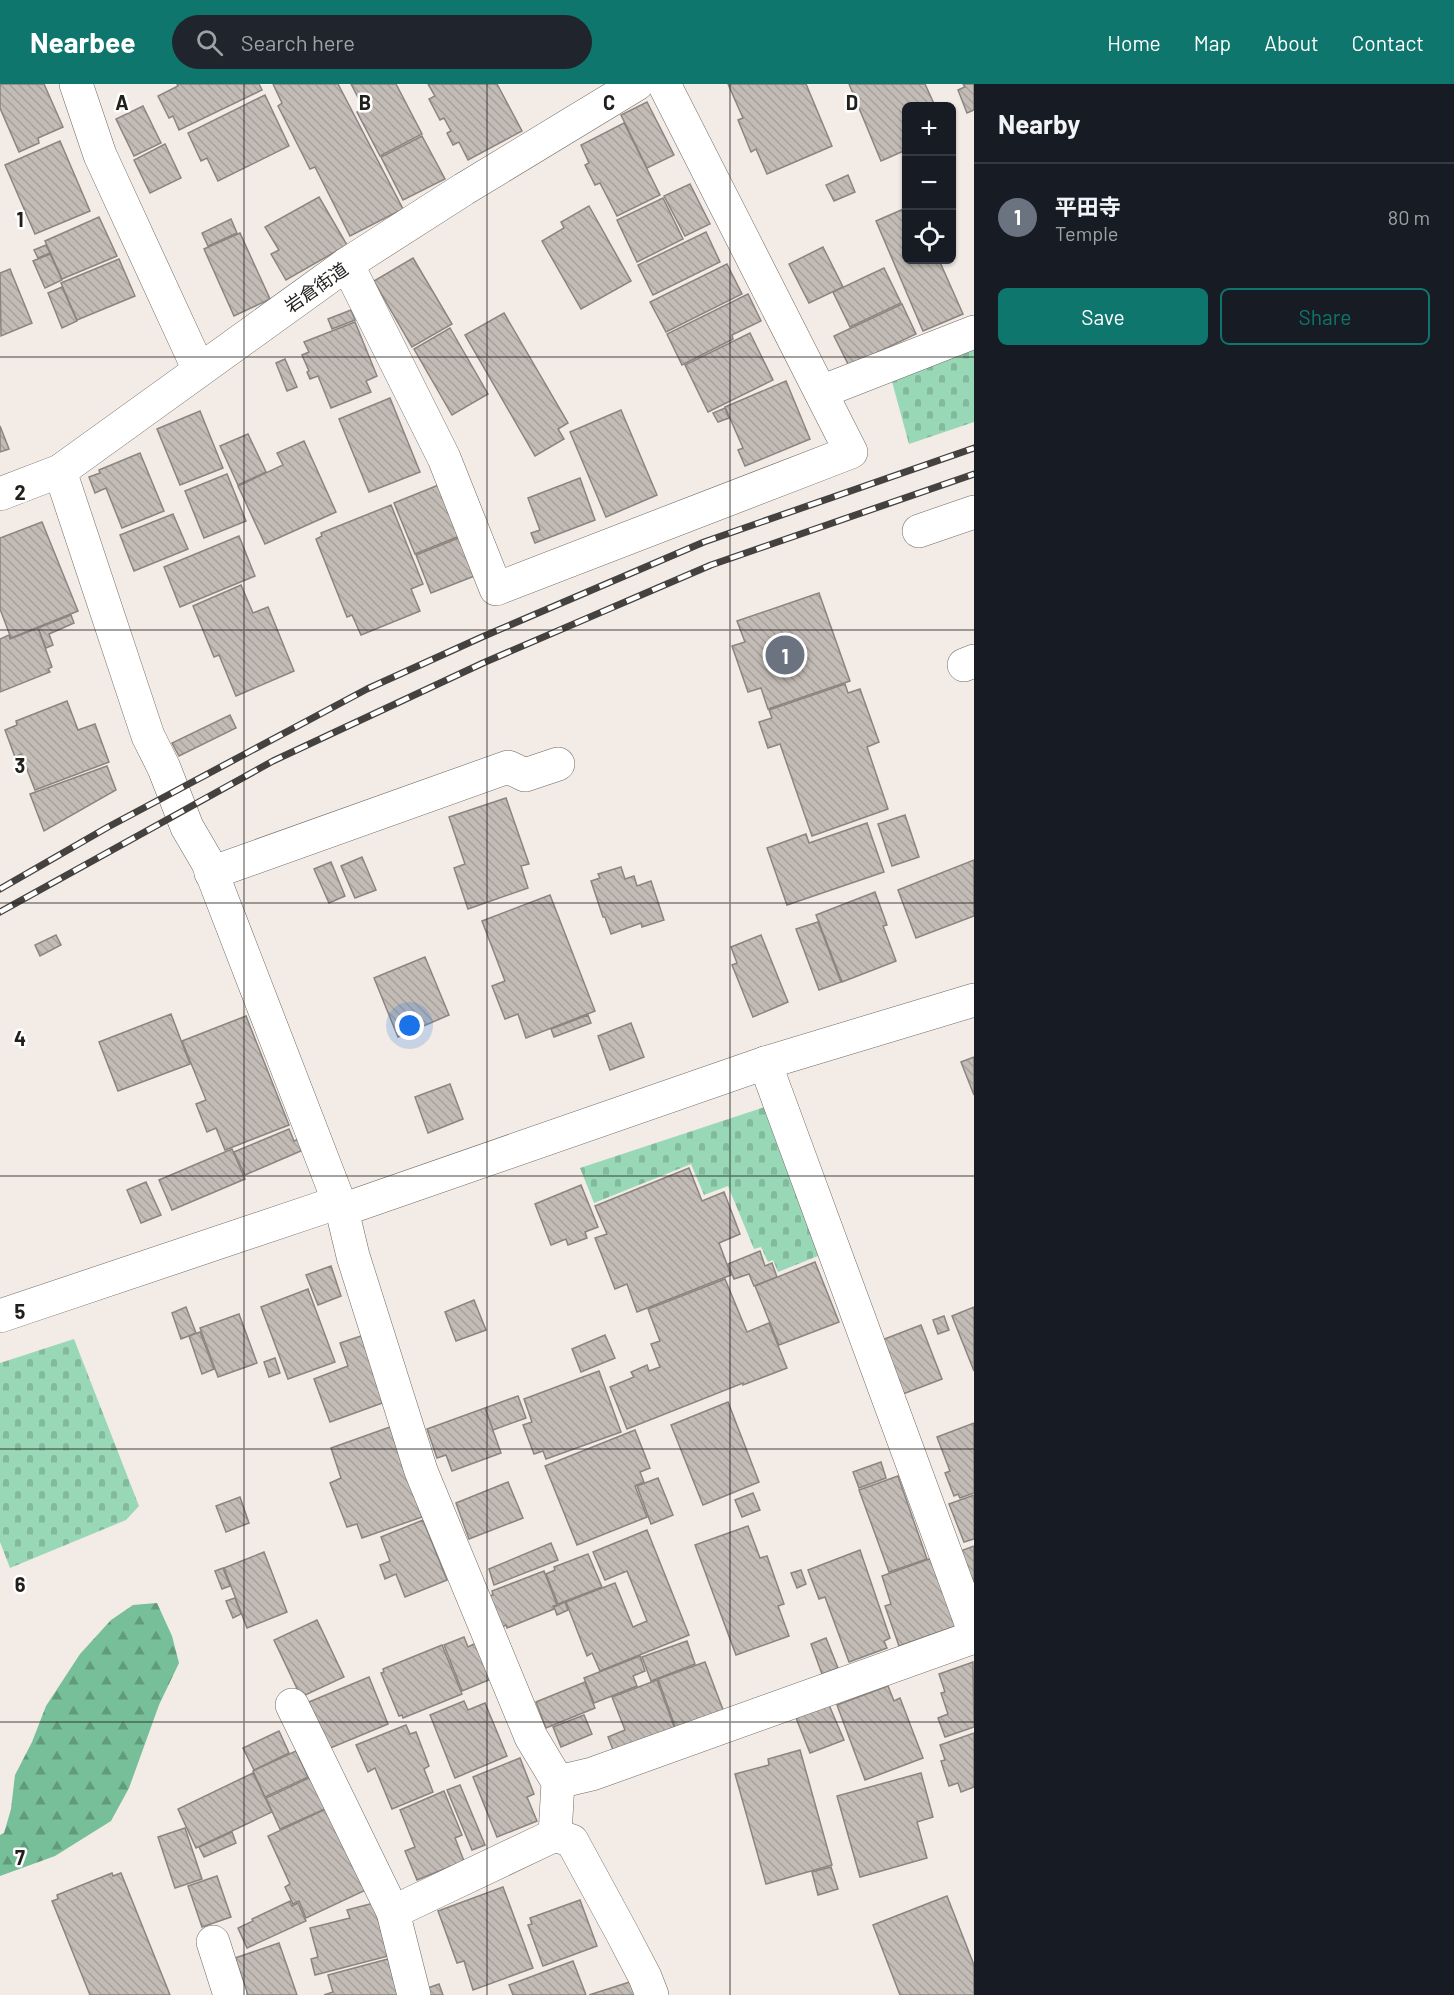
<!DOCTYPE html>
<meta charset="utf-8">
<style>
:root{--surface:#171b24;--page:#20242c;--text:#f1f3f6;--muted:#9ea1a6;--line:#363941;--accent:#0f766e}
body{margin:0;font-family:Barlow,"Noto Sans JP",sans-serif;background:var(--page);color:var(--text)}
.controls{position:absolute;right:18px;top:18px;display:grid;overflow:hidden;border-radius:9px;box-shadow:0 2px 4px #0004}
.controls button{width:54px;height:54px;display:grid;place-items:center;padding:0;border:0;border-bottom:2px solid var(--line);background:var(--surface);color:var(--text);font:30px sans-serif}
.you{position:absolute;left:410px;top:942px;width:21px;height:21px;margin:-15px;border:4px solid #fff;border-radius:50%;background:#1a73e8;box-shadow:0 0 0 9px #1a73e833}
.badge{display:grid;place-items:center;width:39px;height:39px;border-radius:50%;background:var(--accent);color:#fff;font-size:20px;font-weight:700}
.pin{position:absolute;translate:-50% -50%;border:3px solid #fff;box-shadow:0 2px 6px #0006}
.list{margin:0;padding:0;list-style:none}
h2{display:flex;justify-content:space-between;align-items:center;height:78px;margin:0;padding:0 24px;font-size:26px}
h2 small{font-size:20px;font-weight:400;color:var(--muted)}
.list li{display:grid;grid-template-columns:39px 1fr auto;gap:18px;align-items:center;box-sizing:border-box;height:108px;padding:0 24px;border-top:2px solid var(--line)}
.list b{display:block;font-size:22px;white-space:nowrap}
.list p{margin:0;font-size:20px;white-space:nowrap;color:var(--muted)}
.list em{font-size:20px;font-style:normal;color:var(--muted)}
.actions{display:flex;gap:12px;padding:18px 24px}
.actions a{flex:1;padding:14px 0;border:2px solid var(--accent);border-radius:9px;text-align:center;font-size:21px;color:var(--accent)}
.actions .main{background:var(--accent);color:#fff}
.icon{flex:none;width:33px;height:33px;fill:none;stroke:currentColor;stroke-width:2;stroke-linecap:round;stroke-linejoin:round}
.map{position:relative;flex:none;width:974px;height:1911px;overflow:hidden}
header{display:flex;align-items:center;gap:36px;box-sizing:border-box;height:84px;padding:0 30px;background:var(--accent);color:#fff}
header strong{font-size:28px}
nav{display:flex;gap:33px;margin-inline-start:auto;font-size:21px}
.search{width:420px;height:54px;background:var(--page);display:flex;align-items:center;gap:15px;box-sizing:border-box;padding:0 21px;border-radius:33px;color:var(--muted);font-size:22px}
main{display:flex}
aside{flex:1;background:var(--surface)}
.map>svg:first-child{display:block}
.forest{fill:url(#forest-firs)}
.cemetery{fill:url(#cemetery-stones)}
.building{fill:url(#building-back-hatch);stroke:#8b847f;stroke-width:1.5}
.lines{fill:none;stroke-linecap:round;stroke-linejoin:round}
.minor-casing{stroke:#6f6964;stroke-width:34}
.minor{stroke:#fff;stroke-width:33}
.rail-casing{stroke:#44413e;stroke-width:7}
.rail{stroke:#fff;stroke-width:4.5;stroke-dasharray:14;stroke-linecap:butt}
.grid{fill:none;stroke:#22201d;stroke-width:1.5;stroke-opacity:0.55}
.labels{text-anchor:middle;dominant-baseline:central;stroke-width:5;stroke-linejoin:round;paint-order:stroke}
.street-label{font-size:18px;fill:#22201d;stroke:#fff}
.grid-label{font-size:20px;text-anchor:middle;font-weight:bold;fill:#22201d;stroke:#fff;stroke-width:5;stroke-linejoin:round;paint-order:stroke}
</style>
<header>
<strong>Nearbee</strong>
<div class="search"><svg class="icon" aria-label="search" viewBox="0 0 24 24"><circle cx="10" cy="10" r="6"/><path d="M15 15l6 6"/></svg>Search here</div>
<nav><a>Home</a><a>Map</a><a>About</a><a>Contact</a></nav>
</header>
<main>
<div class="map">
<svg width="974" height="1911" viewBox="0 0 974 1911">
<defs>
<pattern id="forest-firs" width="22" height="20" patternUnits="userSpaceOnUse" patternTransform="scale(1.5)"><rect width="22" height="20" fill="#77bf99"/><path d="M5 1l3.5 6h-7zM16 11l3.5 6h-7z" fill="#619b7c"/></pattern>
<pattern id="cemetery-stones" width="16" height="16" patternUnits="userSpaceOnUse" patternTransform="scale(1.5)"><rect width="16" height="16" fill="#98d8b6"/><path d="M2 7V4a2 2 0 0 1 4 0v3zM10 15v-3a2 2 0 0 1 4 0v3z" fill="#83b99c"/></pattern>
<pattern id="building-back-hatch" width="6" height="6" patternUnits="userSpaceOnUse" patternTransform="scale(1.5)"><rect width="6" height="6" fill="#c3bcb6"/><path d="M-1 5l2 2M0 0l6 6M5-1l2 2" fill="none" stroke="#a7a19c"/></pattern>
</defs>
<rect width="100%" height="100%" fill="#f3ebe5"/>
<path class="forest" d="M157,1519l15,33 7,27 -20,42 -30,83 -18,33 -56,35 -55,20v-41l4,-2 7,-24 4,-34 17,-33 14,-36 34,-52 31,-34 22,-15z"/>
<g class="cemetery">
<path d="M974,261v77l-65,22 -18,-66z"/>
<path d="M768,1022l55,148 -45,18 -5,-12 -5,2 -7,-15 -7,2 -26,-63 -24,9 -13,-31 -97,39 -14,-35z"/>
<path d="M74,1255l65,167 -13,14 -116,48 -10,-26v-179z"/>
</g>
<g class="building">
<path d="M0,0h44l19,43 -25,11 1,5 -20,9 -19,-44z"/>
<path d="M177,0h82l3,6 -83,40 -6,-14 -4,2 -11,-22 20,-10z"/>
<path d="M273,0h65l65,125 -53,27 -35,-69 -5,2 -32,-63 4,-3z"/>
<path d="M351,0h45l26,50 -42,22 -23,-44 7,-3z"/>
<path d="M428,0h69l25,47 -54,29 -9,-18 -6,3 -6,-12 4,-2 -7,-13 -4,2 -11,-21 6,-3z"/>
<path d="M728,0h78l26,62 -65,28 -11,-25 -5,3 -13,-32 5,-2z"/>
<path d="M849,0h76l10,22h-29v44l-25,11z"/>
<path d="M963,0h11v26l-7,3 -9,-23 7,-3z"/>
<path d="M265,11l24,51 -71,35 -11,-23 -6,3 -13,-28z"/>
<path d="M647,18l27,53 -27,13 -26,-53z"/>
<path d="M143,22l18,37 -27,13 -18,-37z"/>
<path d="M624,39l36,72 -43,21 -17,-33 -5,2 -10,-20 4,-2 -8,-18z"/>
<path d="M422,52l23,43 -42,21 -22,-43z"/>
<path d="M60,57l30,70 -55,23 -30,-69z"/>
<path d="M165,60l16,34 -31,15 -16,-33z"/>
<path d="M848,91l7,17 -21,9 -8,-16z"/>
<path d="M690,100l20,40 -25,12 -21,-40z"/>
<path d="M319,113l28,48 -61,35 -15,-26 8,-4 -14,-23z"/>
<path d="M663,114l20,41 -46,23 -20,-42z"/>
<path d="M589,122l42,75 -50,28 -39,-68 22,-13 -3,-6z"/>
<path d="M906,124v52h33l24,54 -40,17 -47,-110z"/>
<path d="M99,133l18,39 -55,23 -17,-38z"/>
<path d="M231,135l6,14 -29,13 -6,-13z"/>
<path d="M706,148l14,30 -67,33 -15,-30z"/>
<path d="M240,149l30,66 -36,17 -30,-67z"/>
<path d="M46,161l4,8 -12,5 -4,-8z"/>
<path d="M823,163l20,40 -34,16 -20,-39z"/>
<path d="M50,170l12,26 -17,8 -12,-27z"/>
<path d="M413,174l39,66 -40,23 -38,-66z"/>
<path d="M119,175l16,37 -58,24 -16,-37z"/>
<path d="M727,180l15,30 -76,38 -16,-30z"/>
<path d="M884,184l17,35 -51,24 -17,-35z"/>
<path d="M10,185l22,54 -31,13 -1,-63z"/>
<path d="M62,203l15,34 -15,7 -14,-35z"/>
<path d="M748,210l13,27 -29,14 1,4 -51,26 -15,-31z"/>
<path d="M902,220l14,30 -67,32 -15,-30z"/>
<path d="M351,226l4,10 -23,9 -4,-10z"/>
<path d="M504,229l64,110 -10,6 6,10 -29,17 -70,-121z"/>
<path d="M355,238l22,54 -11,5 5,11 -40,16 -13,-32 -8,3 -3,-7 2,-1 -7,-16 7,-3 -5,-10z"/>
<path d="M450,244l38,66 -36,21 -38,-66z"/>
<path d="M750,249l23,47 -65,32 -23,-47z"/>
<path d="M285,275l12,28 -10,4 -11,-28z"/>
<path d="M786,297l24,58 -65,27 -7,-16 5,-2 -18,-41z"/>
<path d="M390,314l30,74 -51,20 -30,-73z"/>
<path d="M725,324l4,10 -11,4 -5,-9z"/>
<path d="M621,326l36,85 -51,22 -36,-85z"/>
<path d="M200,327l23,57 -43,17 -23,-56z"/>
<path d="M0,342l9,23 -9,3z"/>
<path d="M248,350l18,38 -28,13 -18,-39z"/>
<path d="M304,357l32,71 -71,32 -27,-58 45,-21 -6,-12z"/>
<path d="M140,369l24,58 -42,17 -16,-40 -11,5 -6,-16 11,-4 -1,-3z"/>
<path d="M227,390l19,47 -42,17 -19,-47z"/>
<path d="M580,394l15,42 -60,23 -4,-10 9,-3 -12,-32z"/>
<path d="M441,400l21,51 -47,19 -21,-51z"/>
<path d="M391,421l32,79 -12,5 9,22 -59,24 -9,-20 -5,2 -31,-78 6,-3 -1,-3z"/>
<path d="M173,430l15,35 -54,22 -14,-36z"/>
<path d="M42,438l36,89 -67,27 -11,-29v-71z"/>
<path d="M239,452l16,40 -75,31 -16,-40z"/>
<path d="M461,453l16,38 -46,18 -15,-38z"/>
<path d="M241,501l12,28 15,-6 26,64 -58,25 -17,-41 -5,2 -21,-51z"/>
<path d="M819,509l31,88 -82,28 -7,-21 -13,4 -16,-46 13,-4 -8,-21z"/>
<path d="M71,531l3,8 -25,11 4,11 -7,3 -8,-20z"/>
<path d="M38,544l14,39 -4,2 2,3 -50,20v-53l9,-4 1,4z"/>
<path d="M845,600l3,9 12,-4 19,53 -12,5 21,62 -76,27 -32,-92 -12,4 -9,-26 13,-4 -3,-8z"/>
<path d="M67,617l11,29 17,-6 14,38 -74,28 -14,-36 -6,3 -10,-27 12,-5 -1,-4z"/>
<path d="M230,631l6,13 -57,28 -7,-13z"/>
<path d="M107,682l9,24 -72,41 -14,-37z"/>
<path d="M506,714l23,66 -8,2 7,22 -60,21 -14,-41 11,-4 -16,-47z"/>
<path d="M905,731l14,42 -27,9 -14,-42z"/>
<path d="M867,739l17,49 -97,33 -20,-57 39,-14 3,9z"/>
<path d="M362,773l14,33 -21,8 -14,-32z"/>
<path d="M974,776v56l-58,22 -18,-48z"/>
<path d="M331,778l14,34 -16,7 -15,-34z"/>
<path d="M621,783l4,12 9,-3 3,10 14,-5 13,39 -22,7 -1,-4 -30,11 -6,-17h-2l-12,-36 9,-3 -2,-4z"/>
<path d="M875,808l12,33 -4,1 13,35 -54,21 -26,-67z"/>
<path d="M550,811l45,116 -69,27 -8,-24 -13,5 -13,-33 13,-5 -23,-60z"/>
<path d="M818,838l23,60 -22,8 -23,-61z"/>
<path d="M56,851l5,10 -21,11 -5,-11z"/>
<path d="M761,851l27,67 -35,15 -21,-52 5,-2 -6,-16z"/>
<path d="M425,873l24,58 -51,22 -24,-59z"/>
<path d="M171,930l19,50 -72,27 -19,-49z"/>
<path d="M588,931l3,8 -37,14 -3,-8z"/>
<path d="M246,932l43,109 -64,25 -9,-22 -9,4 -11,-28 10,-4 -24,-59z"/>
<path d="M631,939l13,34 -34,13 -12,-34z"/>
<path d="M974,973v38l-13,-33z"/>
<path d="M450,1000l13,35 -35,14 -13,-36z"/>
<path d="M289,1045l5,12 5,-2 4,11 -58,25 -11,-23z"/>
<path d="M232,1065l13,30 -73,31 -13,-30z"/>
<path d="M689,1084l13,33 22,-9 16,42 -21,9 12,32 -94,37 -10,-28 -12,5 -20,-51 12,-4 -12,-28z"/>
<path d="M146,1098l15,33 -20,8 -14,-33z"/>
<path d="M581,1101l17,42 -13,5 2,6 -19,7 -2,-6 -15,6 -16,-41z"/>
<path d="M760,1167l5,15 7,-3 5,14 -23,9 -5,-12 -15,5 -6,-15z"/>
<path d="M815,1178l24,60 -60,23 -24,-59z"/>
<path d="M331,1182l10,30 -23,9 -12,-30z"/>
<path d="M725,1195l22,53 22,-9 18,45 -44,17v-2l-116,46 -17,-42 24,-10 -3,-5 16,-7 2,6 11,-4 -9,-23 9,-3 -12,-32z"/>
<path d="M308,1205l27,73 -47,17 -27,-72z"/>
<path d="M474,1216l12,30 -30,11 -11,-29z"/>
<path d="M186,1223l10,26 -15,6 -9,-26z"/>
<path d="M974,1223v64l-22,-55z"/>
<path d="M239,1230l18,49 -39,14 -18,-49z"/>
<path d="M944,1232l5,14 -11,4 -5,-14z"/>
<path d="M921,1241l21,54 -39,15 -21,-54z"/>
<path d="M200,1248l14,37 -12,5 -13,-38z"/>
<path d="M605,1251l10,23 -34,14 -9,-23z"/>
<path d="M361,1252l24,66 -55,20 -16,-43 34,-13 -8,-23z"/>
<path d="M275,1274l5,15 -11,4 -5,-15z"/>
<path d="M599,1287l22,61 -75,27 -3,-8 -9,3 -11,-29 9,-3 -8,-23z"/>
<path d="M518,1312l8,22 -33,12 -8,-22z"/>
<path d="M728,1318l31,80 -56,23 -32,-80z"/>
<path d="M485,1324l16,45 -49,18 -6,-16 -9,3 -10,-29z"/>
<path d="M974,1339v70l-14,5 -2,-4 -4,2 -9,-23 5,-2 -13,-34z"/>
<path d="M390,1343l32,90 -60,21 -5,-14 -10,3 -17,-44 11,-5 -10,-30z"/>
<path d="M635,1346l15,38 -10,4 4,10 -9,4 12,31 -70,28 -32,-79z"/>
<path d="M881,1378l5,16 -27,10 -6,-16z"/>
<path d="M898,1392l29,83 -38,13 -30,-82z"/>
<path d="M658,1394l15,37 -22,9 -14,-38z"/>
<path d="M508,1398l15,36 -54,21 -13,-36z"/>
<path d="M753,1409l7,17 -18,7 -7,-17z"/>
<path d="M974,1411v44l-10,3 -15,-38z"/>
<path d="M240,1413l9,26 -23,9 -10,-26z"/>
<path d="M423,1436l24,60 -42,17 -9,-23 -11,5 -5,-14 10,-4 -9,-24z"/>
<path d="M748,1442l12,32 7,-2 17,48 -6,2 11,30 -53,19 -41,-110z"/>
<path d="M647,1446l42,105 -89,36 -8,-18 -5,3 -21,-54 49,-19 18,44 14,-6 -20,-50 -22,9 -12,-28z"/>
<path d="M551,1459l7,17 -64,25 -5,-16z"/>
<path d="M974,1462v48l-16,-42z"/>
<path d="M860,1466l30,88 -6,3 3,7 -38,14 -24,-65 -6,2 -11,-29z"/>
<path d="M264,1468l23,60 -40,16 -23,-60z"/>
<path d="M588,1470l14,33 -44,17 -12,-30 9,-4 -1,-3z"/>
<path d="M932,1474l24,68 -57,20 -14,-40 6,-2 -9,-28z"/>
<path d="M223,1484l7,18 -8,3 -7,-18z"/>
<path d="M801,1486l5,14 -9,4 -6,-15z"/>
<path d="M544,1487l13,34 -4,1 1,3 -47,19 -1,-3 -4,2 -13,-31 4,-1 -1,-4z"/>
<path d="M235,1514l6,16 -8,4 -7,-17z"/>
<path d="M565,1518l3,8 -11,5 -3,-8z"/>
<path d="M317,1536l27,57 -43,20 -27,-57z"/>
<path d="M464,1553l4,10 8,-4 15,36 -29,12 -18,-46z"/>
<path d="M826,1554l12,30 -16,6 -11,-30z"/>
<path d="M687,1557l8,23 -44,17 -9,-24z"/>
<path d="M442,1561l20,49 -59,24 -1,-3 -3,1 -18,-43 3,-1 -1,-3z"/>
<path d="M640,1572l5,15 -12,5 4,10 -43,17 -10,-25z"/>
<path d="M705,1578l20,53 -48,17 -19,-53z"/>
<path d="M973,1578l1,65 -29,10 -7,-19 10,-4 -7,-21 4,-1 -6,-18z"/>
<path d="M369,1593l19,47 -60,25 -19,-47z"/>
<path d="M657,1596l19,52 -61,23 -7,-18 17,-7 -13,-33z"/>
<path d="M585,1598l10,26 -49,20 -10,-26z"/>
<path d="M888,1602l6,15 6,-3 23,60 -58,22 -28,-75z"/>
<path d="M464,1617l4,9 17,-7 22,53 -52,22 -25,-63z"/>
<path d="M829,1621l15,35 -34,13 -14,-35z"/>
<path d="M584,1631l8,19 -31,13 -8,-20z"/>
<path d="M406,1641l4,9 6,-2 13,34 -5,3 9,23 -41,17 -17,-41 -7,4 -12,-27z"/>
<path d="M279,1647l10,22 -35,17 -11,-22z"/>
<path d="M974,1649v54l-13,5 -3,-9 -9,3 -8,-25 4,-1 -5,-15z"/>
<path d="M800,1666l32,115 -66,19 -31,-110 34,-9 -1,-6z"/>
<path d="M296,1667l12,26 -43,20 -12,-26z"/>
<path d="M520,1674l14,36 -7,3 10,24 -40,16 -24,-60z"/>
<path d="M253,1689l19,39 -76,36 -18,-39z"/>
<path d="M921,1689l12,44 -16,5 10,36 -67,19 -23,-81z"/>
<path d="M311,1693l14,32 -45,20 -14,-31z"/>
<path d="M460,1701l25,60 -13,5 -25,-60z"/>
<path d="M444,1707l18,44 -7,3 9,23 -47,19 -12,-29 10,-4 -15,-37z"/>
<path d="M330,1723l38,82 -62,29 -7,-17 -6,3 -8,-17 5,-3 -22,-48z"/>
<path d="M185,1744l17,51 -27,9 -17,-51z"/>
<path d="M232,1748l4,11 -32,14 -5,-10z"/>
<path d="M831,1783l7,22 -20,6 -6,-23z"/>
<path d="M112,1789l1,3 8,-3 49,122h-80l-38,-94 6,-2 -1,-4z"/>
<path d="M217,1792l14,41 -29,10 -14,-41z"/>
<path d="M503,1803l30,81 -60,22 -9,-29 -7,2 -19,-52z"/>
<path d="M947,1812l27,69v30h-74l-27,-70z"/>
<path d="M580,1816l17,46 -54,20 -15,-41 4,-1 -2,-6z"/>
<path d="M290,1817l2,5 6,-3 8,18 -59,27 -9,-20 15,-7 -1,-2z"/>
<path d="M374,1819l14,53 -73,19 -4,-16 7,-2 -8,-29 40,-10 -3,-8z"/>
<path d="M279,1859l18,52h-49l-13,-37z"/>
<path d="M388,1875l10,36h-74l9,-3 -5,-17z"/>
<path d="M573,1877l13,34h-73l-4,-10z"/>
<path d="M636,1896l5,15h-52z"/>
<path d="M439,1900l4,11h-12l-3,-7z"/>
</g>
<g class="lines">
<g class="minor-casing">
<g id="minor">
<path d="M76,0l24,71 99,215"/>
<path d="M347,180l97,194 52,131 355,-137 -187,-368"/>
<path d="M821,308l153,-60"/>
<path d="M60,387l88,265 16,32 23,59 21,36 134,347 11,46 68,215 110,266 27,45 -3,53 -162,77"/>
<path d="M0,410l60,-23 287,-207 117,-75 173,-105"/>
<path d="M919,447l55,-19"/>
<path d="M964,581l10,-4"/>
<path d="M211,789l297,-106 17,8 33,-11"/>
<path d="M765,979l209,568"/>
<path d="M342,1126l423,-147 209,-63"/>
<path d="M0,1232l339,-114"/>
<path d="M292,1621l101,207 21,83"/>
<path d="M558,1698l34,-8 382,-137"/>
<path d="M555,1751l17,6 50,92 23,44 7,18"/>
<path d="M213,1858l17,53"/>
</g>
</g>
<use href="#minor" class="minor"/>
<g class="rail-casing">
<g id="rail">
<path d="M0,805l108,-62 259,-138 115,-52 222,-95 270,-94"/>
<path d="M0,828l273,-151 210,-98 228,-98 263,-91"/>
</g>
</g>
<use href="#rail" class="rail"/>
</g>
<path class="grid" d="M244,0v1911M487,0v1911M730,0v1911M0,273h974M0,546h974M0,819h974M0,1092h974M0,1365h974M0,1638h974"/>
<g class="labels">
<g class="street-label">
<text transform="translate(316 203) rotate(-35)">岩倉街道</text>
</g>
</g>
<g class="grid-label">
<text x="122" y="26">A</text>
<text x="365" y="26">B</text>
<text x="609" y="26">C</text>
<text x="852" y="26">D</text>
<text x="20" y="143">1</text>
<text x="20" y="416">2</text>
<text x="20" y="689">3</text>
<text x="20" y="962">4</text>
<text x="20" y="1235">5</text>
<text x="20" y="1508">6</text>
<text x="20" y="1781">7</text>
</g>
</svg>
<div class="controls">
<button>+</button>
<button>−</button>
<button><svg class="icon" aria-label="locate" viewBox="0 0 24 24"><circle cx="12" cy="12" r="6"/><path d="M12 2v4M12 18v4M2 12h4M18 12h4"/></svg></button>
</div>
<div class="you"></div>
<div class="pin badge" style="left:785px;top:571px;background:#6b7280">1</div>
</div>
<aside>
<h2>Nearby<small></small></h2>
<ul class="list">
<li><span class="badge" style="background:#6b7280">1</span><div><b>平田寺</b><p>Temple</p></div><em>80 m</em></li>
</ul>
<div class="actions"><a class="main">Save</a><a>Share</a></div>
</aside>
</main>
